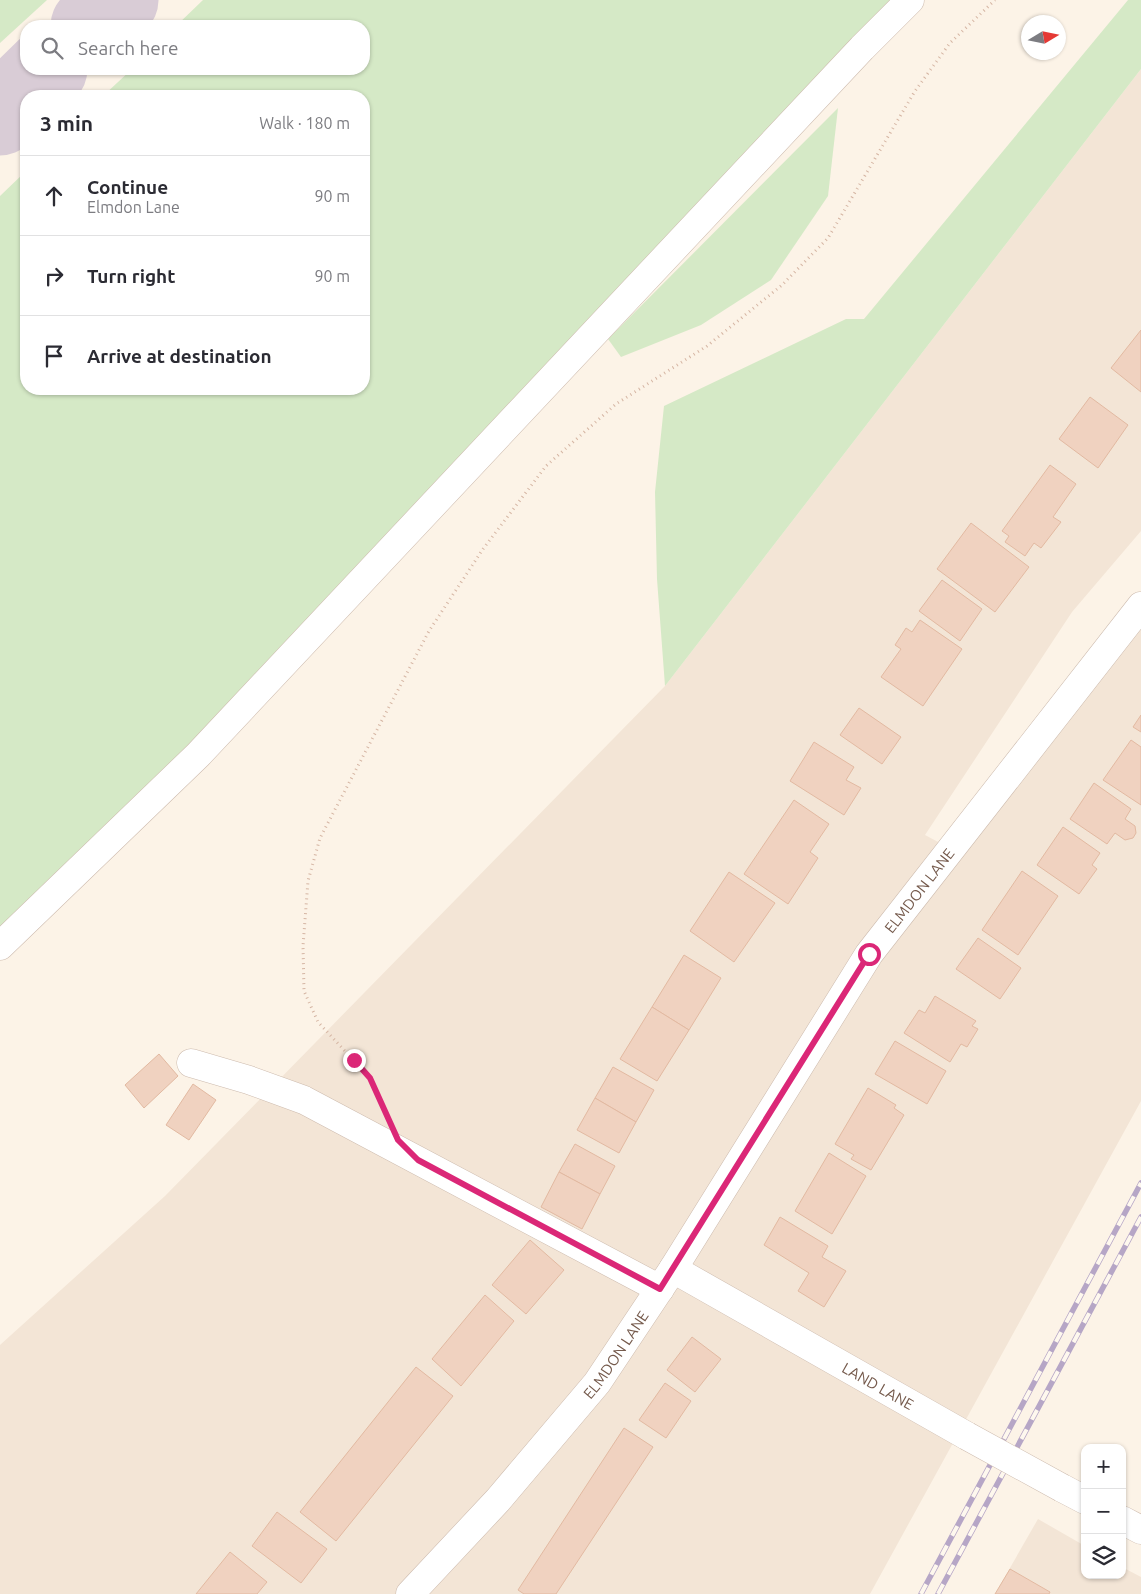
<!DOCTYPE html>
<meta charset="utf-8">
<style>
:root{--surface:#fff;--page:#f2f2f3;--text:#2b2b33;--muted:#7c7c81;--line:#e1e1e2}
body{margin:0;font-family:Ubuntu,sans-serif;background:var(--page);color:var(--text)}
.controls{position:absolute;right:15px;bottom:15px;display:grid;overflow:hidden;border-radius:10px;box-shadow:0 1px 4px #0004}
.controls button{width:45px;height:45px;display:grid;place-items:center;padding:0;border:0;border-bottom:1px solid var(--line);background:var(--surface);color:var(--text);font:25px sans-serif}
.compass{position:absolute;left:1021px;top:15px;width:45px;height:45px;border-radius:50%;background:var(--surface);box-shadow:0 1px 4px #0004;rotate:80deg}
.stop{position:absolute;width:15px;height:15px;margin:-11px;border:4px solid #db2777;border-radius:50%;background:#fff}
.stop.end{background:#db2777;border-color:#fff;box-shadow:0 1px 5px #0008}
.list{margin:0;padding:0;list-style:none}
h2{display:flex;justify-content:space-between;align-items:center;height:65px;margin:0;padding:0 20px;font-size:21px}
h2 small{font-size:16px;font-weight:400;color:var(--muted)}
.list li{display:grid;grid-template-columns:32px 1fr auto;gap:15px;align-items:center;box-sizing:border-box;height:80px;padding:0 20px;border-top:1px solid var(--line)}
.list b{display:block;font-size:19px;white-space:nowrap}
.list p{margin:0;font-size:16px;white-space:nowrap;color:var(--muted)}
.list em{font-size:16px;font-style:normal;color:var(--muted)}
.icon{flex:none;width:28px;height:28px;fill:none;stroke:currentColor;stroke-width:2;stroke-linecap:round;stroke-linejoin:round}
.map{position:relative;flex:none;width:1141px;height:1594px;overflow:hidden}
.search{position:absolute;background:var(--surface);box-shadow:0 1px 4px #0004;left:20px;top:20px;width:350px;height:55px;display:flex;align-items:center;gap:12px;box-sizing:border-box;padding:0 18px;border-radius:20px;color:var(--muted);font-size:19px}
.panel{position:absolute;background:var(--surface);box-shadow:0 1px 4px #0004;left:20px;top:90px;width:350px;height:305px;border-radius:20px}
.map>svg:first-child{display:block}
.residential{fill:#f3e5d6}
.green{fill:#d5e9c6}
.lines{fill:none;stroke-linecap:round;stroke-linejoin:round}
.taxiway{stroke:#d9ccd6;stroke-width:81}
.building{fill:#f0d2c0;stroke:#e2b9a1}
.minor-casing{stroke:#cdbbae;stroke-width:29}
.path{stroke:#d5b5a3;stroke-width:3;stroke-dasharray:1 4;stroke-linecap:butt}
.minor{stroke:#fff;stroke-width:28}
.rail-casing{stroke:#b6a6c6;stroke-width:5.5}
.rail{stroke:#fef8ee;stroke-width:4;stroke-dasharray:11;stroke-linecap:butt}
.minor-bridge-casing{stroke:#cdbbae;stroke-width:29;stroke-linecap:butt}
.minor-bridge{stroke:#fff;stroke-width:28}
.route{stroke:#db2777;stroke-width:6}
.labels{text-anchor:middle;dominant-baseline:central;stroke-width:5;stroke-linejoin:round;paint-order:stroke}
.street-label{font-size:15px;fill:#755a4c;stroke:#fef8ee}
</style>
<div class="map">
<svg width="1141" height="1594" viewBox="0 0 1141 1594">
<rect width="100%" height="100%" fill="#fcf3e7"/>
<g class="residential">
<path d="M1141,69v462l-69,81 -147,223 32,17 184,-231v480l-271,493h-870v-249l165,-149 500,-510z"/>
<path d="M1038,1519l47,27v29h37v-8l19,10v17h-146z"/>
</g>
<g class="green">
<path d="M0,0h47l-47,43z"/>
<path d="M203,0h704l-907,945v-749l26,-25v218h338v-293h-261l29,-27h232v-43h-188z"/>
<path d="M1128,0h13v69l-476,617 -8,-107 -2,-87 9,-86 182,-87h18z"/>
<path d="M838,108l-10,88 -57,84 -70,45 -80,32 -13,-18z"/>
</g>
<g class="lines">
<g class="taxiway">
<path d="M91,26l27,-26"/>
<path d="M0,115l47,-46"/>
</g>
</g>
<g class="building">
<path d="M1141,330v62l-30,-24z"/>
<path d="M1090,397l38,28 -30,43 -39,-29z"/>
<path d="M1050,465l26,19 -23,33 8,5 -20,26 -7,-5 -9,13 -20,-14 4,-6 -7,-5z"/>
<path d="M971,523l58,44 -34,45 -58,-43z"/>
<path d="M942,580l40,29 -22,32 -41,-30z"/>
<path d="M920,620l42,29 -39,57 -42,-29 20,-28 -6,-4 11,-17 6,4z"/>
<path d="M859,708l42,29 -19,27 -42,-29z"/>
<path d="M1141,715v17l-8,-5z"/>
<path d="M1131,740l10,7v58l-38,-25z"/>
<path d="M814,742l40,25 -8,13 15,8 -17,27 -54,-34z"/>
<path d="M1094,783l37,26 -6,10 10,7 1,7 -3,5 -8,2 -10,-7 -8,11 -37,-25z"/>
<path d="M794,800l35,24 -19,28 8,6 -30,46 -44,-30z"/>
<path d="M1063,827l37,26 -8,12 5,4 -18,25 -42,-29z"/>
<path d="M1022,871l36,25 -40,59 -36,-25z"/>
<path d="M729,872l46,31 -41,59 -44,-31z"/>
<path d="M978,938l43,30 -21,31 -44,-30z"/>
<path d="M684,955l37,23 -32,52 -37,-23z"/>
<path d="M935,996l41,25 -4,5 6,3 -11,18 -6,-3 -11,18 -46,-29 15,-23 6,3z"/>
<path d="M652,1007l37,23 -32,51 -37,-22z"/>
<path d="M895,1041l51,30 -19,33 -52,-30z"/>
<path d="M159,1054l19,22 -34,32 -19,-23z"/>
<path d="M613,1067l41,23 -18,32 -41,-24z"/>
<path d="M193,1084l23,16 -27,40 -23,-15z"/>
<path d="M868,1088l28,17 -2,3 10,7 -33,55 -20,-11 3,-4 -19,-11z"/>
<path d="M595,1098l41,24 -17,31 -42,-23z"/>
<path d="M575,1144l40,22 -15,28 -41,-22z"/>
<path d="M829,1153l37,23 -34,58 -37,-23z"/>
<path d="M559,1172l41,22 -18,35 -41,-22z"/>
<path d="M780,1217l48,29 -6,11 24,14 -22,36 -26,-16 11,-18 -45,-28z"/>
<path d="M530,1240l34,30 -38,44 -34,-29z"/>
<path d="M485,1295l29,26 -53,65 -29,-27z"/>
<path d="M692,1337l29,22 -26,33 -28,-22z"/>
<path d="M416,1367l37,29 -117,145 -36,-29z"/>
<path d="M665,1383l26,18 -25,37 -27,-18z"/>
<path d="M624,1428l29,19 -97,147h-32l-6,-4z"/>
<path d="M277,1512l50,37 -26,34 -49,-37z"/>
<path d="M230,1552l37,30 -10,12h-61z"/>
<path d="M1010,1569l40,23 -1,2h-54z"/>
</g>
<g class="lines">
<g class="minor-casing">
<g id="minor">
<path d="M0,946l198,-191 664,-707 48,-48"/>
<path d="M191,1063l58,17 55,20 356,189"/>
<path id="s1" d="M673,1269l294,167"/>
<path d="M1062,1488l23,12"/>
<path d="M1122,1520l19,10"/>
<path id="s2" d="M410,1594l88,-94 99,-117 76,-114 196,-315 272,-348"/>
</g>
</g>
<path class="path" d="M383,1108l-13,-30 -52,-56 -14,-31 -1,-45 5,-65 12,-43 109,-207 54,-82 63,-83 70,-62 91,-58 75,-61 46,-47 87,-147 35,-48 45,-43"/>
<use href="#minor" class="minor"/>
<g class="rail-casing">
<g id="rail">
<path d="M921,1594l220,-411"/>
<path d="M938,1594l203,-377"/>
</g>
</g>
<use href="#rail" class="rail"/>
<g class="minor-bridge-casing">
<path id="minor-bridge" d="M967,1436l95,52"/>
</g>
<use href="#minor-bridge" class="minor-bridge"/>
</g>
<g class="lines">
<path class="route" d="M354,1060l16,18 28,62 20,20 242,129 209,-335"/>
</g>
<g class="labels">
<g class="street-label">
<text stroke="none"><textPath href="#s2" startOffset="871">ELMDON LANE</textPath></text>
<text stroke="none"><textPath href="#s2" startOffset="316">ELMDON LANE</textPath></text>
<text stroke="none"><textPath href="#s1" startOffset="236">LAND LANE</textPath></text>
</g>
</g>
</svg>
<div class="controls">
<button>+</button>
<button>−</button>
<button><svg class="icon" aria-label="layers" viewBox="0 0 24 24"><path d="M12 4l9 5-9 5-9-5zM3 14l9 5 9-5"/></svg></button>
</div>
<svg class="compass" viewBox="-18 -18 36 36"><path d="M0-13l5 13h-10z" fill="#e53935"/><path d="M0 13l5-13h-10z" fill="#7c7c81"/></svg>
<div class="stop" style="left:869px;top:954px"></div>
<div class="stop end" style="left:354px;top:1060px"></div>
<div class="search"><svg class="icon" aria-label="search" viewBox="0 0 24 24"><circle cx="10" cy="10" r="6"/><path d="M15 15l6 6"/></svg>Search here</div>
<section class="panel">
<h2>3 min<small>Walk · 180 m</small></h2>
<ul class="list">
<li><svg class="icon" aria-label="ahead" viewBox="0 0 24 24"><path d="M12 20V5M6 11l6-6 6 6"/></svg><div><b>Continue</b><p>Elmdon Lane</p></div><em>90 m</em></li>
<li><svg class="icon" aria-label="right" viewBox="0 0 24 24"><path d="M7 20v-9h11M14 6l5 5-5 5"/></svg><div><b>Turn right</b></div><em>90 m</em></li>
<li><svg class="icon" aria-label="arrive" viewBox="0 0 24 24"><path d="M6 21V4h12l-3 4 3 4H6"/></svg><div><b>Arrive at destination</b></div></li>
</ul>
</section>
</div>
